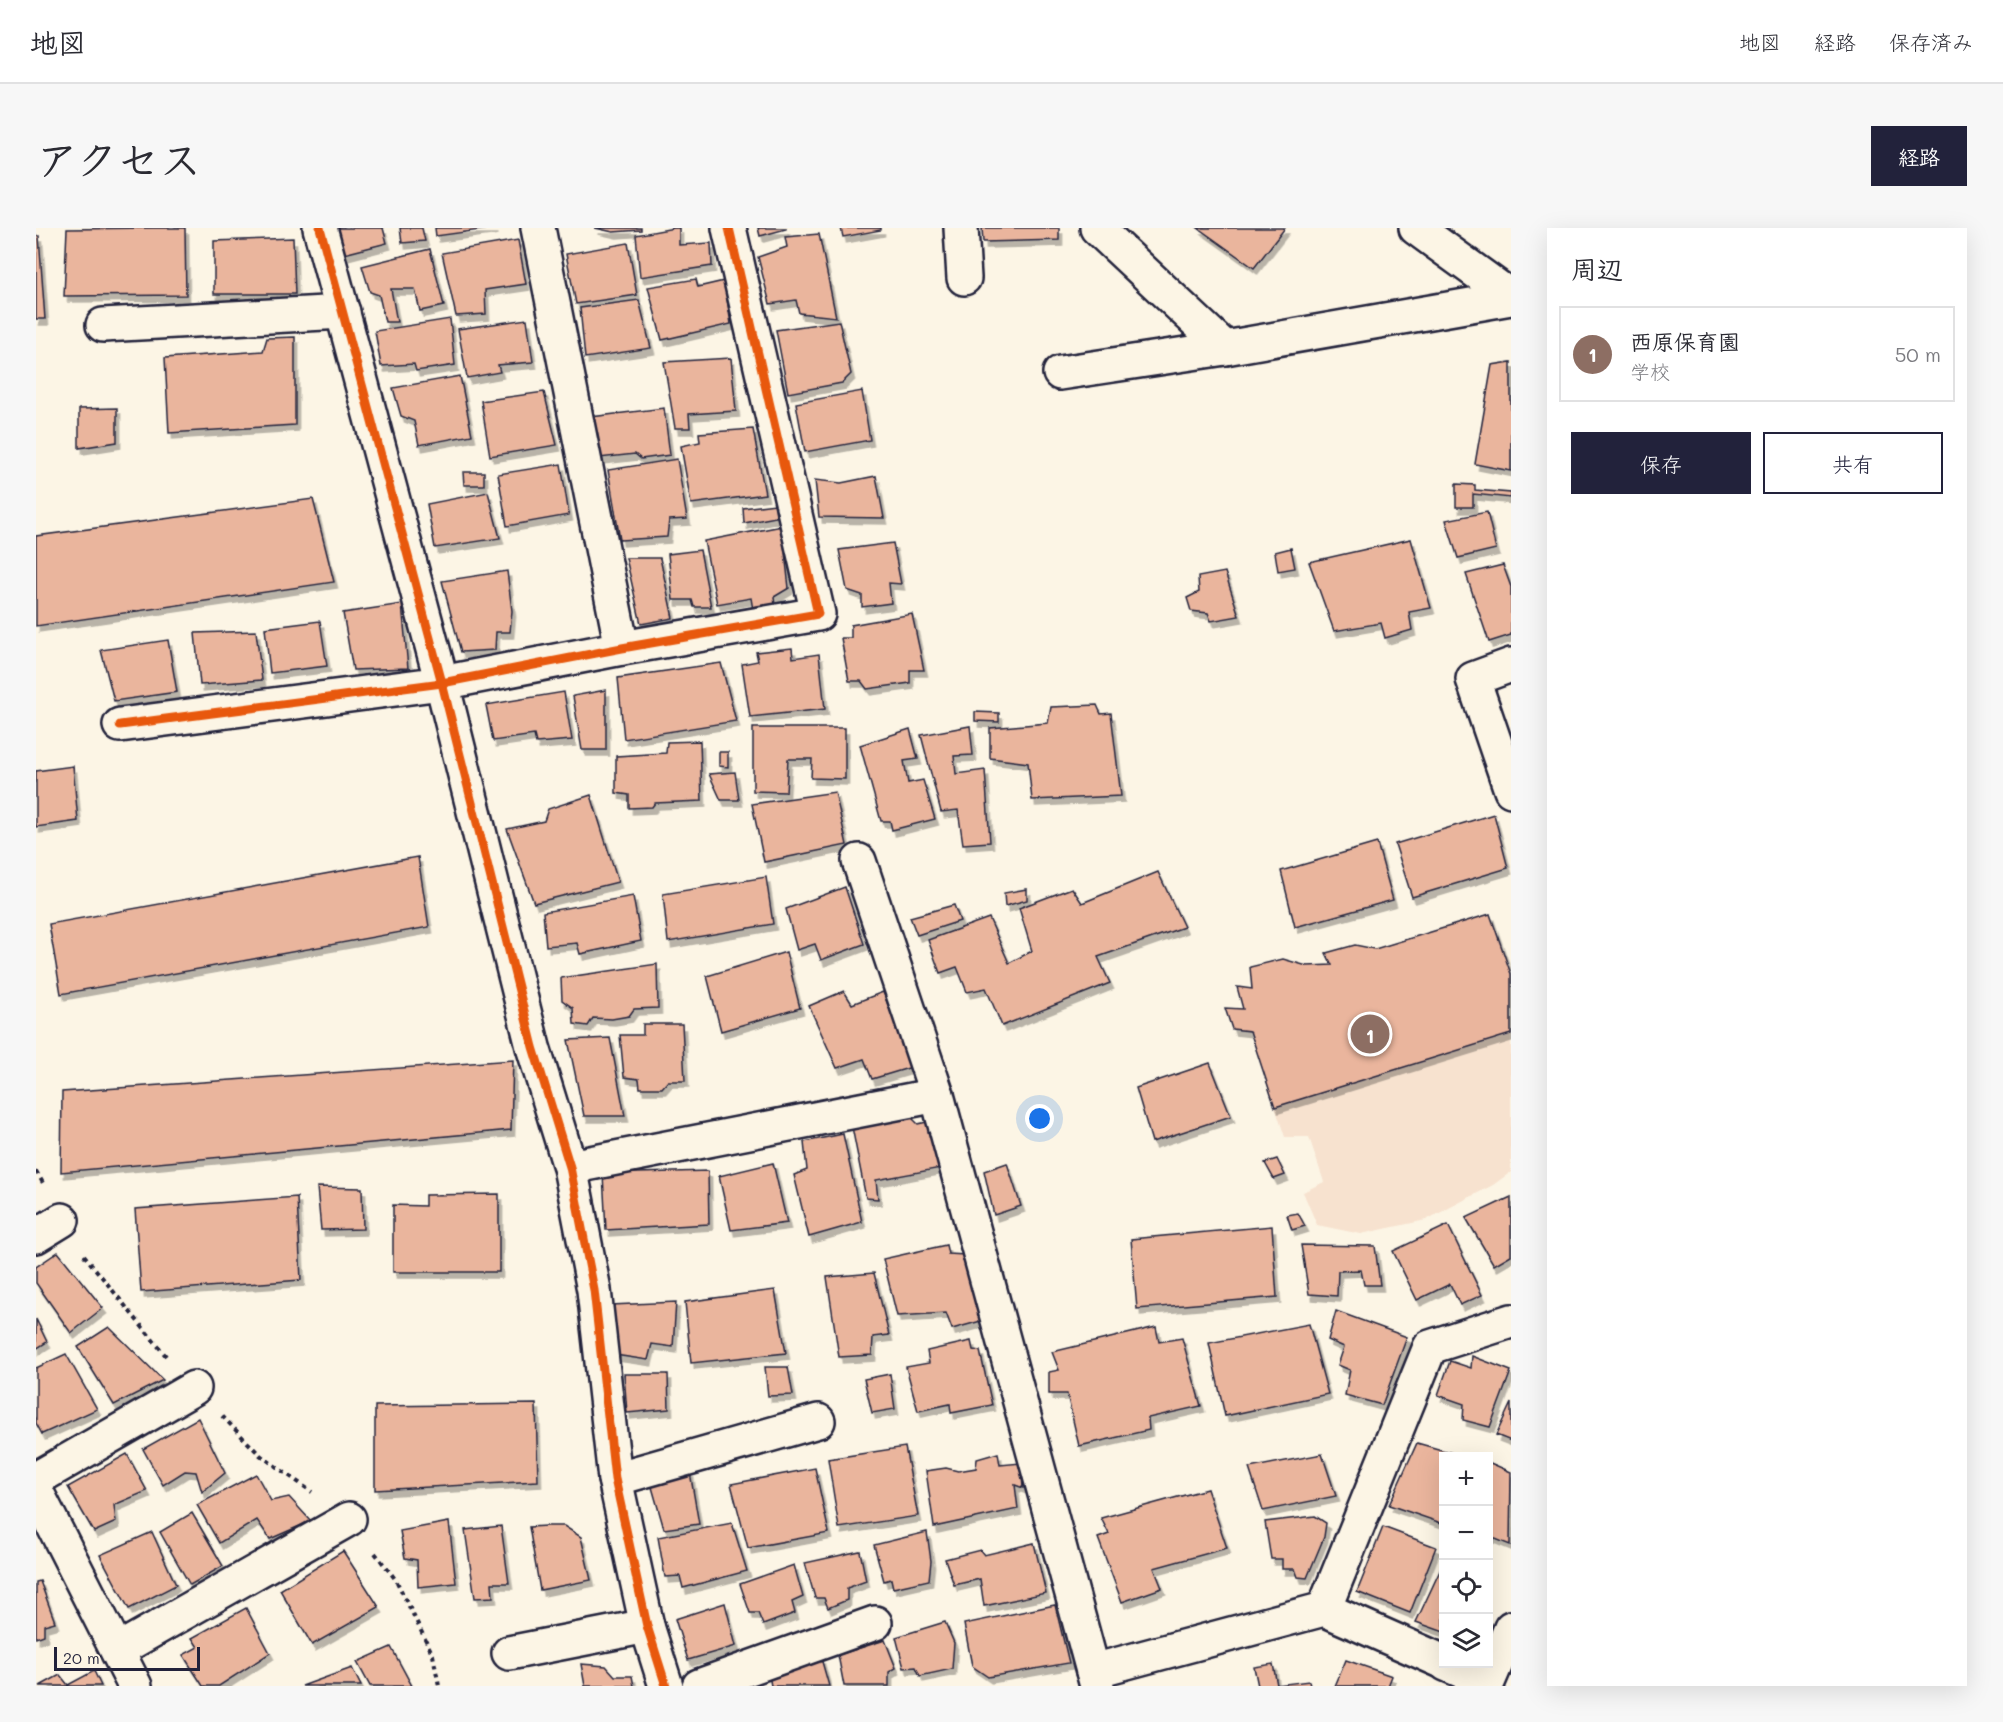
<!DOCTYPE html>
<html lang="ja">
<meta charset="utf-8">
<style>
:root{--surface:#fff;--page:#f7f7f7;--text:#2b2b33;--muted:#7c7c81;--line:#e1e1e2;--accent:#22223b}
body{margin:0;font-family:Mali,"Klee One",sans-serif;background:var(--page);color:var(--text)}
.controls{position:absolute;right:18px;bottom:18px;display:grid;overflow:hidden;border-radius:0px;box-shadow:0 6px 24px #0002}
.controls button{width:54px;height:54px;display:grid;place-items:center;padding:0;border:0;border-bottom:2px solid var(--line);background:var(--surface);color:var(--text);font:30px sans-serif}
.scale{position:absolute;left:18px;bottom:15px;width:146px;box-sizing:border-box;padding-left:6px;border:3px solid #22223b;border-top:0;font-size:16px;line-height:21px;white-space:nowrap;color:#22223b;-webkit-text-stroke:4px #fcf5e5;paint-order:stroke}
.you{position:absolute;left:1004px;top:891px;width:21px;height:21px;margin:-15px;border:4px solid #fff;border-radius:50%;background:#1a73e8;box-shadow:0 0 0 9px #1a73e833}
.badge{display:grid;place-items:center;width:39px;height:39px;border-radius:50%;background:var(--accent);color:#fff;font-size:20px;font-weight:700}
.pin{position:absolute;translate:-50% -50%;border:3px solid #fff;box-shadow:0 2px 6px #0006}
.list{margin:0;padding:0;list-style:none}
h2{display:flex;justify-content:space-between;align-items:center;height:78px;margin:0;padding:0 24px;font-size:26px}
h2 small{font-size:20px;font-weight:400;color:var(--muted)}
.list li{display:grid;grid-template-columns:39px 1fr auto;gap:18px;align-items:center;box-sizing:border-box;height:96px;margin:0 12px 12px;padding:0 12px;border:2px solid var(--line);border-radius:0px}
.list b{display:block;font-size:22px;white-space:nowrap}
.list p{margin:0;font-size:20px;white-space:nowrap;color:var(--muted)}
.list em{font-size:20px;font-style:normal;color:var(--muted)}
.actions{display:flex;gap:12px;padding:18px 24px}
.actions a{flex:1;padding:14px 0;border:2px solid var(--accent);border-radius:0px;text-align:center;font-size:21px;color:var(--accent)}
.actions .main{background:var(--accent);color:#fff}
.icon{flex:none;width:33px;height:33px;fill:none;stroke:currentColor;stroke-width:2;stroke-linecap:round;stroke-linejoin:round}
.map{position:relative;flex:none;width:1475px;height:1458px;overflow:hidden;border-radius:0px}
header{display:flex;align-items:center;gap:36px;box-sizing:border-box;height:84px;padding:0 30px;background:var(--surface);border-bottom:2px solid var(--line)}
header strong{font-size:28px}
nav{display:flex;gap:33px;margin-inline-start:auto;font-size:21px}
.intro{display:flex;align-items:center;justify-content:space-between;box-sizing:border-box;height:144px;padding:0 36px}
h1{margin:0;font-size:42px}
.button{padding:15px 27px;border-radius:0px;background:var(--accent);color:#fff;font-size:21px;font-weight:700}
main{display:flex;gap:36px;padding:0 36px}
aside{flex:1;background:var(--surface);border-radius:0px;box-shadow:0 6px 24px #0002}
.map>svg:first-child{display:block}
.built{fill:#f7e2cf}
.building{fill:#eab59d;stroke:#22223b;stroke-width:1.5;filter:url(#shadow)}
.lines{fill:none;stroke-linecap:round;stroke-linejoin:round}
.minor-casing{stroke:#22223b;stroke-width:38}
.tertiary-casing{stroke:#22223b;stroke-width:38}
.path{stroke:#22223b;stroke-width:4;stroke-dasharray:4.5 4.5;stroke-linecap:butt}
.minor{stroke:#fcf5e5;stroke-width:33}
.tertiary{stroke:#fcf5e5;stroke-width:33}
.cycleway-casing{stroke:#fcf5e5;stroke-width:13}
.cycleway{stroke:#e8590c;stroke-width:9}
</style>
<header>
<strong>地図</strong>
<nav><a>地図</a><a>経路</a><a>保存済み</a></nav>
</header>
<div class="intro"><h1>アクセス</h1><a class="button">経路</a></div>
<main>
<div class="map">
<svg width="1475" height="1458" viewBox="0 0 1475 1458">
<defs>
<filter id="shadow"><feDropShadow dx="3.5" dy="6" stdDeviation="0" flood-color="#0004"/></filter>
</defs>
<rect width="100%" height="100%" fill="#fcf5e5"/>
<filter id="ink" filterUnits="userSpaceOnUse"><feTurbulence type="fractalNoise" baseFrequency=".0167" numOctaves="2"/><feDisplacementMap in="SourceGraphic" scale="12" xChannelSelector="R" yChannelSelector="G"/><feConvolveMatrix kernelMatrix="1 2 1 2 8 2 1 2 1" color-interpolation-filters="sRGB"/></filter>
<g filter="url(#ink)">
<path class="built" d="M1475,806v138l-18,13 -67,35 -65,14 -44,-9 -14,-33 21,-10 -15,-45h-24l-10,-30z"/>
<g class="building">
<path d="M116,0h33l1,67 -122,1 3,-67z"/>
<path d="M302,0h45l4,15 -43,11z"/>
<path d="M364,0h22l3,13 -23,2z"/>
<path d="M399,0h60l-59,8z"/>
<path d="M559,0h46v2l-28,2z"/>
<path d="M638,0h5v17l32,-2 1,23 -72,11 -4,-42z"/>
<path d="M722,0h28v1l-26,7z"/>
<path d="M805,0h40v2l-38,7z"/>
<path d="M946,0h77v12l-76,2z"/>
<path d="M1162,0h87l-31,40z"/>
<path d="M783,6l17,83 -37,-4 -3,-13 -26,4 -12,-47 29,-10 -2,-10z"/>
<path d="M0,8h3l6,83h-9z"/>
<path d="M257,10l2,56h-81v-53z"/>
<path d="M482,12l8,44 -41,6 1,24 -30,2 -14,-63z"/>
<path d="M592,15l9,52 -61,9 -10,-50z"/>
<path d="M394,21l14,57 -24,5 -5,-22h-24l6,33h-12l-6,-27 -9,-3 -8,-26z"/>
<path d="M660,51l2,8 26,-6 7,43 -69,16 -14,-53z"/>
<path d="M603,72l12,48 -66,10 -5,-50z"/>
<path d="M414,91l5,46 -39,6 -2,-7 -33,2 -6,-35z"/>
<path d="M491,91l6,43 -35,3 2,7 -33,6 -9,-49z"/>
<path d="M803,93l12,53 -9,9 -54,10 -12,-63z"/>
<path d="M259,109v88l-126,8 -4,-75 98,-7 4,-13z"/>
<path d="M695,130l5,53 -47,3 1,14h-15l-11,-66z"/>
<path d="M1475,134v109l-36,-7 17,-99z"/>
<path d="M424,148l12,59 -53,10 -5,-24 -13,-5 -8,-28z"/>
<path d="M826,163l8,49 -65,12 -9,-49z"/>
<path d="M508,164l13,53 -67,11 -9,-55z"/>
<path d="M81,180v34l-38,6v-39z"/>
<path d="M628,180l6,47 -29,4 -6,-5 -36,4 -8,-41z"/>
<path d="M717,201l12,65 -74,10 -10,-58 19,-4 -1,-9z"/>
<path d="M641,231l10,60 -18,1 -2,17 -47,3 -12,-70z"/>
<path d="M525,236l8,51 -62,11 -9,-52z"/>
<path d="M427,244h21v13h-20z"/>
<path d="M840,248l8,42 -65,-1 -4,-37 26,3z"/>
<path d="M1420,256l19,1v5l36,3v5l-38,-4v13h-17z"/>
<path d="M452,264l12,46 -65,10 -8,-44z"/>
<path d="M277,271l21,83 -298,44v-90z"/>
<path d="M739,276l1,13 -32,6 -1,-15z"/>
<path d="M1451,284l9,37 -38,9 -12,-38z"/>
<path d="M746,298l7,62 -15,9 1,8 -22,5 -2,-12 -34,6 -13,-63z"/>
<path d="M1375,311l20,69 -22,4 3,18 -27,8 -4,-15 -47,8 -25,-69z"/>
<path d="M857,315l8,41 -12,-1 2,20 -29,4v-12l-15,-5 -8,-40z"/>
<path d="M1255,320l4,20 -17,3 -3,-19z"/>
<path d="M664,322l11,57h-17l-2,-7h-19l-5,-46z"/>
<path d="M590,330h34l13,60 -32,6z"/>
<path d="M1467,337l8,22v48l-22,7 -23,-68z"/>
<path d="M471,343l5,40 -2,21h-14l-1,18 -34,2 -19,-71z"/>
<path d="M1189,344l14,44 -28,5 -3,-8 -17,-2 -4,-13 12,-6 -1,-15z"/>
<path d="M366,376l6,64 -55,2 -10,-57z"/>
<path d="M876,386l12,56h-14v13l-43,6 -6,-8h-12l-8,-43h10v-13z"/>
<path d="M284,393l7,45 -57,7 -5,-45z"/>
<path d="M220,403l6,49 -62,5 -5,-52z"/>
<path d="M132,412l9,52 -63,9 -13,-51z"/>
<path d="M756,420l1,10 26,-4 6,55 -75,8 -8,-53 16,-3 -2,-9z"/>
<path d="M685,435l15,58 -112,18 -6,-61z"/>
<path d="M570,462v60h-24l-9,-54z"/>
<path d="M528,464l8,48 -36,3 -2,-8 -41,6 -7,-36z"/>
<path d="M1061,477l4,9 10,-1 10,83 -89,4 -4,-37 -38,-5v-30l58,-5 3,-16z"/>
<path d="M939,484l24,1v9l-24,-1z"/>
<path d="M934,498l3,29 -19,1 2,18 29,-4 5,72 -27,2 -5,-34 -17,2 -20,-77z"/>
<path d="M717,500h92v51l-34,-1 1,-19h-24l-2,33 -33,-1z"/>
<path d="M874,501l8,30 -14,2 4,22 15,-3 12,39 -43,11 -2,-9h-9l-21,-76z"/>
<path d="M664,513l2,60 -47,2 -3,4 -23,1v-13l-13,-2v-37l50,-3 1,-11z"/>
<path d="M683,524h9v15l-9,-1z"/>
<path d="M37,538l5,55 -42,6v-56z"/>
<path d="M699,544l4,28h-18l-12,-26z"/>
<path d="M799,564l12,53 -83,17 -12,-58z"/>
<path d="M555,567l27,87 -84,21 -27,-74 37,-8 4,-12z"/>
<path d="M1458,586l14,54 -96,29 -17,-53z"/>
<path d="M1341,615l16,57 -98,27 -14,-56z"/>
<path d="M382,629l11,70 -368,67 -12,-70z"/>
<path d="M1122,644l26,55 -86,30 12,26 -108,43 -16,-38 -19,4 -10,-25 -17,6 -12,-33 61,-22 20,45 23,-12 -13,-43 53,-20 10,15z"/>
<path d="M730,649l7,47 -105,18 -5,-48z"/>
<path d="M809,659l19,57 -43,16 -6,-16 -18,6 -11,-41z"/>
<path d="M991,661v11l-22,6 -1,-13z"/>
<path d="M597,668l8,45 -61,13 -3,-11 -31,3 -3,-34z"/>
<path d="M918,677l6,16 -43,14 -7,-18z"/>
<path d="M1454,686l21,60v60l-236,73 -25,-76 -18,-2 -7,-21 18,1 -6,-22 15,2 -2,-22 33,-8 24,7 25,-1 -6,-12 29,-8 20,4z"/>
<path d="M750,724l14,56 -79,23 -14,-55z"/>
<path d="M621,736l1,44 -24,1 -5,7 -17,3 -19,-1 -5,8 -14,-2 -1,-16 -11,-8 -1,-22z"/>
<path d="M808,763l8,13 31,-12 29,75 -40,12 -8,-20 -27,9 -28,-62z"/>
<path d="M607,796h39l3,57h-17l-6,7h-22l-1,-9 -15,-2 -4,-42h23z"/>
<path d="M574,810l15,78h-41l-16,-76z"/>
<path d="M477,832l-2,70 -450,42 1,-80z"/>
<path d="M1174,835l21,53 -79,26 -16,-54z"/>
<path d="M876,890l6,6 14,-3 9,47 -65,12 2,19 -12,-1 -14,-71z"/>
<path d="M807,906l19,88 -53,15 -15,-62 13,-5 -3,-28z"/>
<path d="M1241,931l8,16 -11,4 -9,-16z"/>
<path d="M737,935l14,60 -56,7 -12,-54z"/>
<path d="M971,935l14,43 -27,9 -10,-44z"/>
<path d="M672,943l1,53 -103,6 -3,-56z"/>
<path d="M281,959l45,1 1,41 -42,1z"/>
<path d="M463,966v78h-106v-67l32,1v-11z"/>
<path d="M261,969l4,83 -160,12 -6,-83z"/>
<path d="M1475,969v58l-17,10 -28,-47z"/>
<path d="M1262,985l7,13 -13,4 -5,-15z"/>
<path d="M1412,997l34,70 -22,10 -10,-21 -33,16 -24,-49z"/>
<path d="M1236,998l5,71 -140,12 -6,-70z"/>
<path d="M910,1017l2,9 18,1 15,66 -29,8 -6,-16 -49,3 -14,-57z"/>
<path d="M1265,1017l74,1 5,39h-16l-3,-15 -23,1 -1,25 -28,-2z"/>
<path d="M22,1024l45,56 -32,25 -35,-50v-16z"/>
<path d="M838,1045l15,62 -16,2 -1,18 -33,2 -12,-80z"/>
<path d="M739,1062l11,63 -95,10 -6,-61z"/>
<path d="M640,1074l-3,45 -21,-3 -4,16 -33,-5 -4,-50z"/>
<path d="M1300,1083l71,26 -25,68 -37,-10 5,-25 -12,-5 6,-18 -16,-7z"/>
<path d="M0,1091l11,23 -11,7z"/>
<path d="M1273,1096l19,70 -103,22 -16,-73z"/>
<path d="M73,1099l54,53 -49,25 -36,-58z"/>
<path d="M1120,1099l3,15 23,-4 19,68 -53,12 1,12 -70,16 -12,-52h-18v-22l10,-2 -7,-18z"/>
<path d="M935,1113l2,9 7,1 12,54 -41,8 -1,-9 -32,7 -12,-44 23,-4 -2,-12z"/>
<path d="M30,1126l31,55 -55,25 -6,-11v-55z"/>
<path d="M1436,1128l39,15 -21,56 -27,-7 1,-16 -26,-9 12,-34 21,7z"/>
<path d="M729,1139h23l5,28 -25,1z"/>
<path d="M588,1146h44l1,35 -42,4z"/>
<path d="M854,1146l5,35 -23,4 -8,-34z"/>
<path d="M1475,1175v38l-15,-6z"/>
<path d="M500,1176l2,77 -163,9v-84z"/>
<path d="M162,1190l27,55 -23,19 -6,-20 -11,-1 -22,14 -20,-36z"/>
<path d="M1381,1215l46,13h-19v68l-55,-19z"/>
<path d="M869,1219l13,69 -79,12 -11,-69z"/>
<path d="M962,1225l2,12 21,-2 2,25 -8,-3 3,24 -84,18 -8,-56 20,-3 12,3 18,-3 1,-9z"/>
<path d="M91,1226l20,37 -33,14 2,17 -22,10 -26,-45z"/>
<path d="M1286,1226l14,42 -73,15 -14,-43z"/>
<path d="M1452,1234l23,10 -1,73 -22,-9z"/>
<path d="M779,1240l14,65 -81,15 -17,-64z"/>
<path d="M654,1244l9,52 -35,5 -14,-49z"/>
<path d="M220,1246l15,27 18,-4 22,24 -41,18 -13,-19 -38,23 -22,-38z"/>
<path d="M1171,1261l20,59 -73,20 8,20 -40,14 -24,-64 11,-4 -8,-16z"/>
<path d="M156,1285l31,53 -33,19 -30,-53z"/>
<path d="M1279,1288l11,7 -2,14 -17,41 -9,-1 -3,-8h-13v-10h-11l-6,-37z"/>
<path d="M413,1294l7,61 -38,4 -1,-27 -12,-2 -5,-27z"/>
<path d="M696,1295l15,48 -64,17 -3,-12 -15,1 -7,-40z"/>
<path d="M465,1298l8,57h-17l1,14 -18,1 -10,-68z"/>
<path d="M510,1298h18l17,11 10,43 -51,10 -11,-63z"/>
<path d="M1347,1299l53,20 -26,66 -53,-21z"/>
<path d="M116,1304l24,53 -47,24 -29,-54z"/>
<path d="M891,1304l4,29 -2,19 -36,8 -2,-9 -7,2 -10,-36z"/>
<path d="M998,1315l12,50 -62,13 -4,-27 -26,6 -9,-26 35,-9 4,5z"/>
<path d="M307,1323l36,56 -67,38 -32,-55z"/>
<path d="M824,1323l6,30 -19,7v12l-19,8 -4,-10h-9l-10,-35z"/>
<path d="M1408,1334v70l-28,-10z"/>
<path d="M758,1337l9,32 -11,5 3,11 -32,12 -5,-12h-8l-10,-29z"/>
<path d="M4,1353l15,41 -11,3v10l-8,3v-56z"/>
<path d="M689,1375l11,43 -48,14 -13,-41z"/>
<path d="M1019,1377l14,58 -81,14 -16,-11 -8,-42z"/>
<path d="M210,1380l24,45 -51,33h-16l-20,-31 15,-8 -6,-9z"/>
<path d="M909,1394l9,21 -2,26 -32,7 -4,-9 -12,1 -8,-31z"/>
<path d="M849,1412l11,28 -7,4v14h-45l-6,-31z"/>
<path d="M355,1419l21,39h-42l-13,-24z"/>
<path d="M785,1430l8,28h-58l-2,-11z"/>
<path d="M1310,1432l46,16 -4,10h-53z"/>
<path d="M545,1436l25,2 9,10h17l2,10h-49z"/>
<path d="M1237,1436l4,21 32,-4 1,5h-52l-4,-19z"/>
<path d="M316,1440l9,18h-59z"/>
<path d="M58,1443l7,15h-61l20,-11 8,10z"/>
</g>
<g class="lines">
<g class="minor-casing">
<g id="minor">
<path d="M284,0l122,455 91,364 37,120 24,123 21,189 32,147 19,60"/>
<path d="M502,0l84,420"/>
<path d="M925,0l3,50"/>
<path d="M1061,0l128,120"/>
<path d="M67,97l240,-13"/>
<path d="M1024,145l165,-25 286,-50"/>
<path d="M1475,437l-38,14 38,111"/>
<path d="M84,497l322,-42 180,-35 196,-34 -89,-386"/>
<path d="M823,633l78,234 160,591"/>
<path d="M534,939l367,-72"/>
<path d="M0,1008l26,-16"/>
<path d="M0,1251l158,-91"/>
<path d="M579,1251l203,-58"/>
<path d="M0,1263l99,195"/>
<path d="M1288,1381l106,-262 81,-26"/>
<path d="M82,1422l231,-131"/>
<path d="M473,1425l138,-27"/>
<path d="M1410,1436l42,18 23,-54"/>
<path d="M1057,1443l231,-62 120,53"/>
<path d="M663,1458l176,-63"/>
</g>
</g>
<g class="tertiary-casing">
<path id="tertiary" d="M1380,0l95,69"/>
</g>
<g class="path">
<path d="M0,943l7,12"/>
<path d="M48,1027l82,101"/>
<path d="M186,1188l38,39 52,37"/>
<path d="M339,1325l21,27 37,75 6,31"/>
</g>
<use href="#minor" class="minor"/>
<use href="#tertiary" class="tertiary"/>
<g class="cycleway-casing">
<g id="cycleway">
<path d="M284,0l122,455 91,364 37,120 24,123 21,189 32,147 19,60"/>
<path d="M84,497l322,-42 180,-35 196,-34 -89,-386"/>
</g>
</g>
<use href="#cycleway" class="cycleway"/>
</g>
</g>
</svg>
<div class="controls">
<button>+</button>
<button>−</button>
<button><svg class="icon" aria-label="locate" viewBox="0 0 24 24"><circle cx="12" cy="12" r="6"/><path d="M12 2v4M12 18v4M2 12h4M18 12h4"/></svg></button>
<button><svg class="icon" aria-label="layers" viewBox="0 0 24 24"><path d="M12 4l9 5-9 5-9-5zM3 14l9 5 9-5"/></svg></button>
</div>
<div class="scale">20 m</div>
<div class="you"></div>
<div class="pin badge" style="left:1334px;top:806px;background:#8d6e63">1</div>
</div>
<aside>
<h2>周辺<small></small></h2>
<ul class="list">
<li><span class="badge" style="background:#8d6e63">1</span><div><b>西原保育園</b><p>学校</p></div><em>50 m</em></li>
</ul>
<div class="actions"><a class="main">保存</a><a>共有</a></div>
</aside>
</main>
